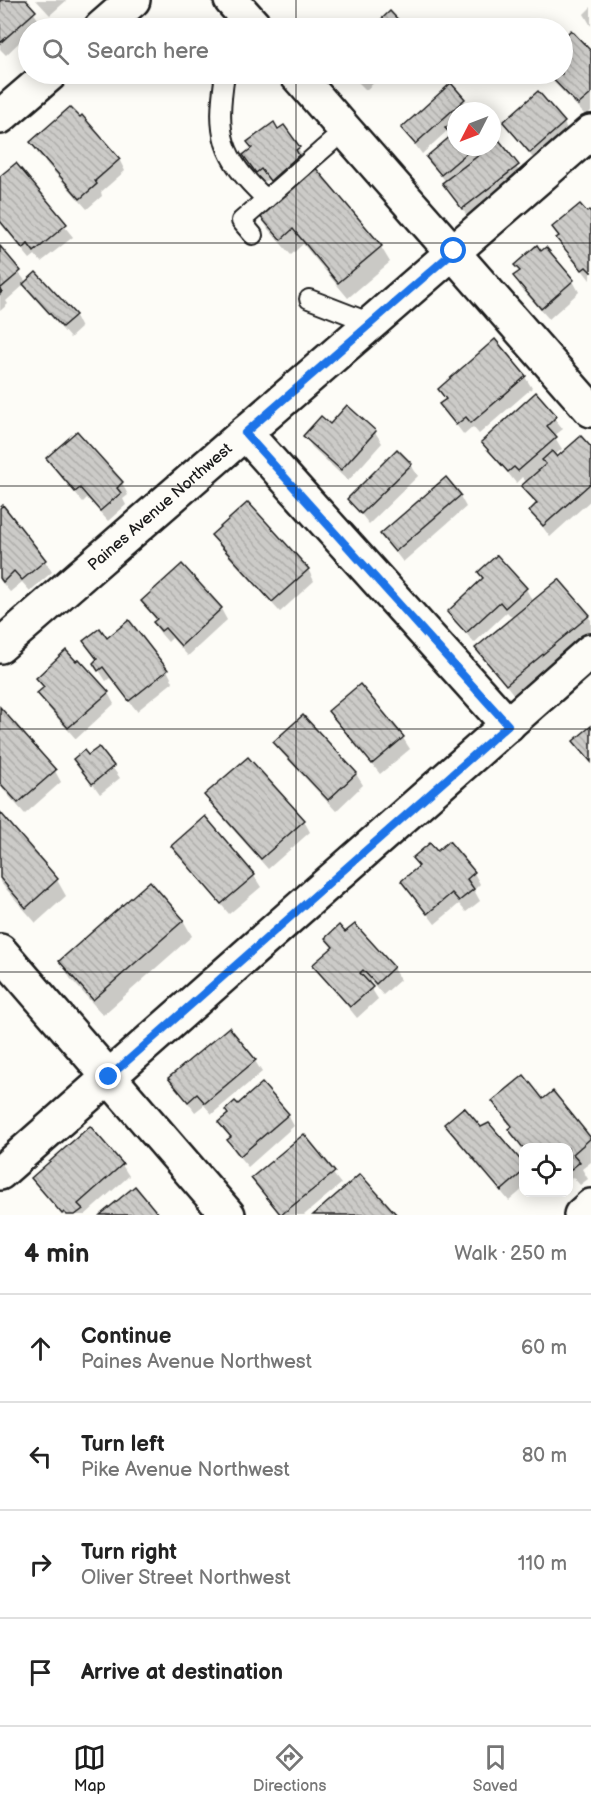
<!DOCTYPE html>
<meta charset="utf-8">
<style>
:root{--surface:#fff;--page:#f2f2f2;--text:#222;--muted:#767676;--line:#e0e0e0;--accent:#1c1c1c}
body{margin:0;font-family:"Balsamiq Sans",sans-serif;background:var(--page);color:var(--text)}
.controls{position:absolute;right:18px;bottom:18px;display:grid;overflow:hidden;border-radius:12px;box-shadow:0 3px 15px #0003}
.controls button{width:54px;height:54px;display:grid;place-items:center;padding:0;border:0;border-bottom:2px solid var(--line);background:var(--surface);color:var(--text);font:30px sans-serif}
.compass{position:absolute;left:447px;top:102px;width:54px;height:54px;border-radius:50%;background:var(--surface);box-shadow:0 3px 15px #0003;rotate:228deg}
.stop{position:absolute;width:18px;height:18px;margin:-14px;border:4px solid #1a73e8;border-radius:50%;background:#fff}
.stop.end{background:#1a73e8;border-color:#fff;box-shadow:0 2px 6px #0008}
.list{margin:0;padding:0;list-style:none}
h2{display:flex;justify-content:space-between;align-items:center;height:78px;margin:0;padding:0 24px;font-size:26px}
h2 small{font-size:20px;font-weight:400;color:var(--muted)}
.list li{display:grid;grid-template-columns:39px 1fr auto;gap:18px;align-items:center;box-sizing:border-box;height:108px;padding:0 24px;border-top:2px solid var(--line)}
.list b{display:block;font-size:22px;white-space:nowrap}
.list p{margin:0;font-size:20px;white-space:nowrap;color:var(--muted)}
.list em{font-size:20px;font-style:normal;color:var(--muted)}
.icon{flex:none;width:33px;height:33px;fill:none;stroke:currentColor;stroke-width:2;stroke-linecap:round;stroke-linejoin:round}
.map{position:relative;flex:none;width:591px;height:1215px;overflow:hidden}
.search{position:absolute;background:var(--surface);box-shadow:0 3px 15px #0003;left:18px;right:18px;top:18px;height:66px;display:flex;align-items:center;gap:15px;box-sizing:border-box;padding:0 21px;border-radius:33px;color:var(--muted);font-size:22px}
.sheet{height:510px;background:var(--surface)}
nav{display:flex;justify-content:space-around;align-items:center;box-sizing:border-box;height:84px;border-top:2px solid var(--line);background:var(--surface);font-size:16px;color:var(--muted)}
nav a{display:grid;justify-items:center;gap:3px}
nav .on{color:var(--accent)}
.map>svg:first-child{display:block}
.shadow{fill:#0003}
.building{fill:url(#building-back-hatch);stroke:#1c1c1c;stroke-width:1.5}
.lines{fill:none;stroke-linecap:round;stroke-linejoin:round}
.service-casing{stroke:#1c1c1c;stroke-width:22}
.minor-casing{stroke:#1c1c1c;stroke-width:38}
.service{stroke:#fdfcf7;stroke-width:18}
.minor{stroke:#fdfcf7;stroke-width:33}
.route{stroke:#1a73e8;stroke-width:8}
.grid{fill:none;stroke:#1c1c1c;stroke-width:1.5;stroke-opacity:0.55}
.labels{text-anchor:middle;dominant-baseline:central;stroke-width:4.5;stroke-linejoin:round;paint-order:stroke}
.street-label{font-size:16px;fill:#1c1c1c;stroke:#fdfcf7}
</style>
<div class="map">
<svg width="591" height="1215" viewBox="0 0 591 1215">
<defs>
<pattern id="building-back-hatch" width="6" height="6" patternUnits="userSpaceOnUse" patternTransform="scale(1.5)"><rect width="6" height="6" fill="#cccbc8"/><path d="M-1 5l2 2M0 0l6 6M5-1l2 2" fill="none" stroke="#afaeab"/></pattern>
</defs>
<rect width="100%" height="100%" fill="#fdfcf7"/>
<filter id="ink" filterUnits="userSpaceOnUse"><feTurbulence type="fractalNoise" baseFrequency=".0167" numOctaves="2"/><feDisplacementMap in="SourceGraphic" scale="12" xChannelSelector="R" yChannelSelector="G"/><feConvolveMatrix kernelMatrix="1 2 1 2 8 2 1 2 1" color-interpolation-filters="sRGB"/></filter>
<g filter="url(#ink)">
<g class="shadow">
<path d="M0,0h24l17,23 -6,5h-7v6l-22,21 -6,-6z"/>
<path d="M36,0h31l-17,15z"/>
<path d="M591,7v19l-7,-12z"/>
<path d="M591,53v58l-5,5 -40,-42h16z"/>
<path d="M350,74h34l-18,16z"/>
<path d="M463,100l8,11h-15v36h36v-20l9,13 -3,2 26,36 -54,41 -19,-24 -7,-11 2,-2 -18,-24 24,-21 -4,-7 -26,24 -19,-26z"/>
<path d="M505,123h59l6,11 -33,29z"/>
<path d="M284,127l21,32 -28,32 -8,-12 -6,4 -12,-16 2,-18z"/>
<path d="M32,143l87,16 6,12 -24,21 1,4 -15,13 -49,-55z"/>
<path d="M15,165l58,72 -32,25 -6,-7 -5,4 -30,-36v-45z"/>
<path d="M259,213l122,34 9,15 -42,36 -45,-54 -12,11 -23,-26z"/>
<path d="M587,214h4l-1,66 -32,-41z"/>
<path d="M0,249l27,34 9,-9 39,42 6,12 -11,10 -38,-43 -7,-11 -19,17 2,3 -8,7z"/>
<path d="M516,265l57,16 6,11 -30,27 -28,-31 -6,-11 5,-5z"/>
<path d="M525,377l7,11 -53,46 -6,-7 -9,8 -23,-30 5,-4 -7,-12z"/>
<path d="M535,394l28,35 -9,7 8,13 -8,7 3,3 34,-10v51l-41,37 -19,-26 6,-5 -14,-20 4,-3 -5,-6 -6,6 -33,-41z"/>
<path d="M347,407l28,25 7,11 -34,38 -36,-34 -7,-11 25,-10z"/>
<path d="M48,459l74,24 6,12 -5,4 3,6 -18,16 -21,-23 -4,4z"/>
<path d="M411,465l7,11 -49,48 -20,-25z"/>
<path d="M460,496l6,11 -63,55 -21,-27z"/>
<path d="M0,510l45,51 7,11 -22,19 -8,-9 -12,10 -10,-12z"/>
<path d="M213,535l95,34 6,12 -34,31 -61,-66z"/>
<path d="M497,557l29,32 7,13 25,-21 33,39v11l-77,64 -37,-47 36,-30 -6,-6 -33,31 -25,-31 35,-32 -4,-7z"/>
<path d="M143,602l78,7 6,11 -39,36 -16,-18 -4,4 -7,-8 -7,-11 3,-2z"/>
<path d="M107,640l60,30 6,12 -36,29 -27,-33 -4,3 -11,-17 3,-3 -13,-20z"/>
<path d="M37,678l71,15 6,11 -38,35 -31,-35 -6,-11 5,-4z"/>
<path d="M0,709l55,62 6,11 -36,32 -25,-28z"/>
<path d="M330,711l73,27 7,11 -30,25z"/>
<path d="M303,717l53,57 7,11 -27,26 -54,-58 -7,-11z"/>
<path d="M99,749l21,29 -20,16 -25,-35 13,-2z"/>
<path d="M206,796l98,25 6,11 -42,37 -55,-62z"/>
<path d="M0,814l57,66 9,16 -30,27 -36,-41z"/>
<path d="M173,846l81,30 7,11 -32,27z"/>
<path d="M437,853l37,20 6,11 -6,6 6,11 -14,11 -7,-8 -24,20 -32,-42 17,-14 -6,-10z"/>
<path d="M183,920l9,16 -89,79 -33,-37 -9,-16z"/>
<path d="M355,926l38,42 7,12 -17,15 -12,-14 -3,2 10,16 -21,19 -43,-53 19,-16 -6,-11 18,-3z"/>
<path d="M255,1061l7,11 -50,42 -8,-9 -9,7 -25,-34z"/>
<path d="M553,1093l38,47v22l-9,7 6,10 -8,6 -7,-8 -5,4v-33h-44v3l-30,-50h49z"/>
<path d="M238,1106l50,9 6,11 -46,41 -13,-15 -6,-11 2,-2 -11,-16z"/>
<path d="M446,1125l35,4 43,38v21l-15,13z"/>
<path d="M304,1136l37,48 -37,31h-24l-27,-37z"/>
<path d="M122,1165l7,11 -44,39h-23l-29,-37z"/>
</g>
<g class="building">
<path d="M0,0h26l10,11 -36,32z"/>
<path d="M390,11l16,17h-34z"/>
<path d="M571,30l20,21v43l-13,11 -30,-31h14v-35z"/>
<path d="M451,83l14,16 -50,45 -14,-16z"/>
<path d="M538,91l27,31 -35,31 -27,-31z"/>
<path d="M70,107l10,10 2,-2 38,44 -25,22 2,3 -17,15 -50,-57z"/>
<path d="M456,119v28h18l-33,28 -15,-18 26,-22 -7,-7z"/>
<path d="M274,122l4,7 6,-4 16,22 -4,3 3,5 -29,26 -9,-12 -5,4 -13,-18 9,-7 -5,-6z"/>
<path d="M499,140l20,25 -57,44 -20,-26z"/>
<path d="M16,163l51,61 -33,28 -6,-8 -5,5 -23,-28v-45z"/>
<path d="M313,165l69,81 -44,37 -45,-54 -12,11 -24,-27z"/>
<path d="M580,204l7,8 2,-2 2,2v60l-5,-5 -4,3 -26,-32 3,-2 -7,-9z"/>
<path d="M537,245l4,6 5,-4 28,33 -33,29 -28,-33 7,-5 -6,-6z"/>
<path d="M0,246l21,25 -21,18 2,3 -2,2z"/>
<path d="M36,272l40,43 -14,12 -39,-43z"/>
<path d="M495,339l31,37 -55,47 -5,-6 -10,8 -17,-21 7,-5 -8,-10z"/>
<path d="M536,392l21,24 -10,10 10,11 -39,34 -4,-4 -6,5 -27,-30z"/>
<path d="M347,405l29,26 -35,39 -38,-34 18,-20 9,8z"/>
<path d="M77,431l46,51 -6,6 4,5 -21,18 -20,-23 -5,4 -29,-34z"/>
<path d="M581,436l10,11v36l-48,43 -14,-15 8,-8 -16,-17 25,-22 -4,-4 10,-9 5,6z"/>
<path d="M397,449l15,15 -51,50 -14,-15z"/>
<path d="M446,477l15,18 -66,57 -15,-18z"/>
<path d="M248,502l61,67 -37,33 -61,-67z"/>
<path d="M3,505l43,55 -24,20 -8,-9 -11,11 -3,-4v-70z"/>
<path d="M497,555l30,33 -22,20 -5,-6 -34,31 -19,-21 36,-34 -5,-6z"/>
<path d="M182,564l40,44 -41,38 -16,-18 -4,3 -8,-9 4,-3 -16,-18z"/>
<path d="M559,579l31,36 -84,70 -31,-37z"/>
<path d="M129,620l39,50 -39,31 -26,-34 -5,4 -5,-8 4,-4 -14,-18 17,-13 7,10z"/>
<path d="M66,650l10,11 3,-2 30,33 -41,36 -31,-35 7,-6 -8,-9z"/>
<path d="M360,684l44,53 -32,27 -44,-53z"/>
<path d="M0,707l56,63 -38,33 -18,-20z"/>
<path d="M303,715l54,58 -29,27 -55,-58z"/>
<path d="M591,726v36l-18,-21z"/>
<path d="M99,747l15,19 -22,18 -19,-25 11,-9 4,5z"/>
<path d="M248,757l57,63 -44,39 -57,-64z"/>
<path d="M0,812l58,67 -32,29 -26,-30z"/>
<path d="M205,816l50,59 -34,29 -50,-58z"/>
<path d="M449,841l26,31 -8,7 7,10 -15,12 -7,-8 -25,21 -26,-33 18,-15 -7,-8 18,-15 7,8z"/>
<path d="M150,881l34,39 -91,80 -34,-39z"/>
<path d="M355,924l39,43 -18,17 -13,-14 -3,3 13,14 -23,20 -38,-42 21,-18 -8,-9 14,-13 6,7z"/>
<path d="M229,1027l27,33 -51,43 -8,-9 -9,8 -20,-24z"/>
<path d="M524,1075l19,24 10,-8 38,47 -18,16 7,8 -10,8 -2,-22 -44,1 -16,-20 4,-3 -20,-25z"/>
<path d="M262,1083l27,31 -49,42 -13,-16 4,-3 -13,-15 10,-8 -3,-4 10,-9 3,3z"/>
<path d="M464,1107l17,20 8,-4 35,41v7l-23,20 -57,-67z"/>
<path d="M90,1126l33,38 -45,40 5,5 -8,6h-8l-3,-3 -2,2 -31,-36z"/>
<path d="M304,1134l31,38 -54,43 -30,-37z"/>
<path d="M360,1174l37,41h-84z"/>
<path d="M135,1186l24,29h-59z"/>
</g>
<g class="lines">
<g class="service-casing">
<g id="service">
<path d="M225,74c-9,60 -5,82 41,125"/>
<path d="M253,235l-12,-14 104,-91"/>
<path d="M309,299l62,24"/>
</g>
</g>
<g class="minor-casing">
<g id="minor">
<path d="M231,0l25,28"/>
<path d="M101,28l32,-28"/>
<path d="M296,74l295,336"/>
<path d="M0,117l50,-43"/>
<path d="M245,433l263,292"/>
<path id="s1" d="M0,646l591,-514"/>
<path d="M0,951l228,264"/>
<path d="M0,1173l591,-522"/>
<path d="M581,1215l10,-9"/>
</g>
</g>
<use href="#service" class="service"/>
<use href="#minor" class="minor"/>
</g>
</g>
<g class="lines" filter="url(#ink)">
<path class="route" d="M109,1077l399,-352 -263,-292 209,-182"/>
</g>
<path class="grid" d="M296,0v28M296,74v1141M0,243h591M0,486h591M0,729h591M0,972h591"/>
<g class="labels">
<g class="street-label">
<text stroke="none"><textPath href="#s1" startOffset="212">Paines Avenue Northwest</textPath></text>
</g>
</g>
</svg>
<div class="controls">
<button><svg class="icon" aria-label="locate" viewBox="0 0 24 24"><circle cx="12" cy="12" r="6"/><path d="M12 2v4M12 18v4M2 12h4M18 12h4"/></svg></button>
</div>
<svg class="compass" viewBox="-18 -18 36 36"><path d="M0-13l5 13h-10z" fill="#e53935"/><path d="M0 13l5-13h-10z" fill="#767676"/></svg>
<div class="stop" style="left:454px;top:251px"></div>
<div class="stop end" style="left:109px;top:1077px"></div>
<div class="search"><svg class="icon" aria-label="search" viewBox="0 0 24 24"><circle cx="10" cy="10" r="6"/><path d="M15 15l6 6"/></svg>Search here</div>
</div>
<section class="sheet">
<h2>4 min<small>Walk · 250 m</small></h2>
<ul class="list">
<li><svg class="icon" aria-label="ahead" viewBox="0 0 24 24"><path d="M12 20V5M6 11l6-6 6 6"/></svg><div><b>Continue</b><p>Paines Avenue Northwest</p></div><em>60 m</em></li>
<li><svg class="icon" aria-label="left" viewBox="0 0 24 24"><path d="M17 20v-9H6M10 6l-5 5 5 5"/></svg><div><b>Turn left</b><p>Pike Avenue Northwest</p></div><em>80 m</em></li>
<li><svg class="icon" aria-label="right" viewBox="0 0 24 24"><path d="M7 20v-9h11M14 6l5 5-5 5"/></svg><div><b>Turn right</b><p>Oliver Street Northwest</p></div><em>110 m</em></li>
<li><svg class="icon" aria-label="arrive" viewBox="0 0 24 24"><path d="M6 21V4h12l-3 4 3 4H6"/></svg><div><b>Arrive at destination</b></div></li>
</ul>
</section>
<nav>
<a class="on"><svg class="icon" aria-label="map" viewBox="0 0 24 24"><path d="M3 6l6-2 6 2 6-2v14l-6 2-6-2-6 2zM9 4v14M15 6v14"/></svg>Map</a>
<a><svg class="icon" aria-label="directions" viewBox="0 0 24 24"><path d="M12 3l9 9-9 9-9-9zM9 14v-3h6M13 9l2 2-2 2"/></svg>Directions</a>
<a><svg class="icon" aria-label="saved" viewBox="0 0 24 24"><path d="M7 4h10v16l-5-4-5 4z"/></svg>Saved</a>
</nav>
